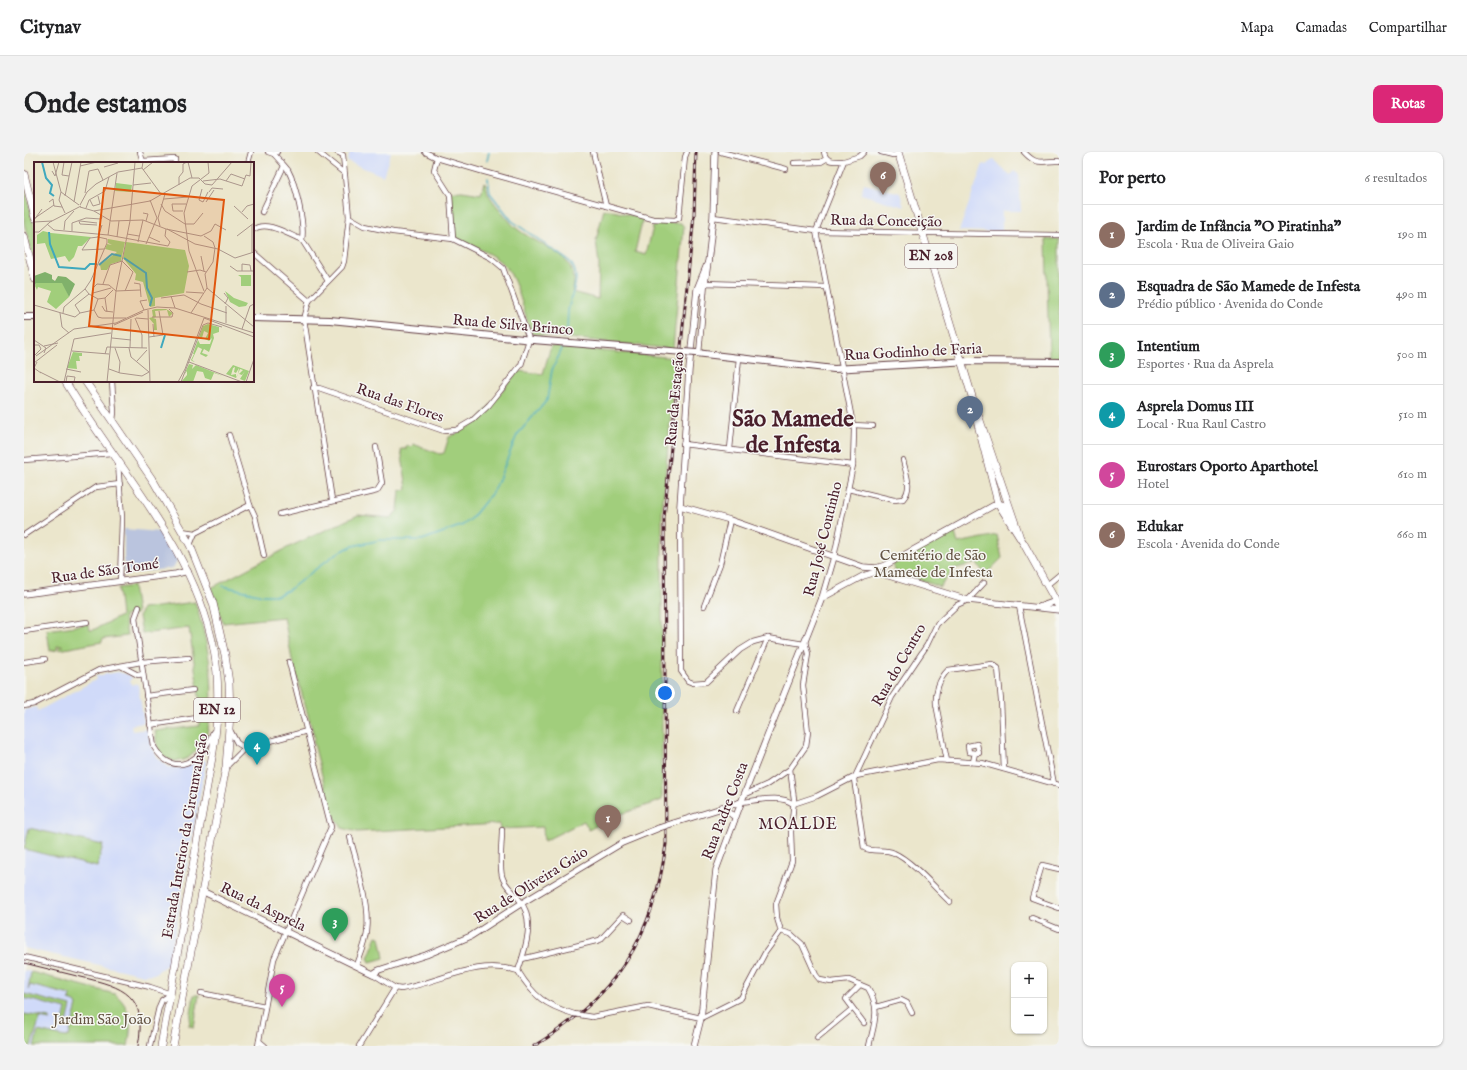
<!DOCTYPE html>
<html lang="pt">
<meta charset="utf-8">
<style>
:root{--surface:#fff;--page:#f2f2f2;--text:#202124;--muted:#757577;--line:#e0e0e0;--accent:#db2777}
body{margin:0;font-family:"IM FELL English",serif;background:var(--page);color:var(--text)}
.controls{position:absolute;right:12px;bottom:12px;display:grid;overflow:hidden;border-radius:8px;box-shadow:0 1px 3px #0004}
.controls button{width:36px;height:36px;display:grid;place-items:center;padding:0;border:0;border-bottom:1px solid var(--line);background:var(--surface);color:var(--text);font:20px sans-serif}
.you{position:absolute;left:641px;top:541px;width:14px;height:14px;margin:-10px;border:3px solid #fff;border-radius:50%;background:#1a73e8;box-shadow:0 0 0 6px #1a73e833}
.badge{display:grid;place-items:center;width:26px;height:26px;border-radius:50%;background:var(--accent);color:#fff;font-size:13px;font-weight:700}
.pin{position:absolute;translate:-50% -33px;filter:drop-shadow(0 1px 2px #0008)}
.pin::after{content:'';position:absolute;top:21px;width:14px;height:12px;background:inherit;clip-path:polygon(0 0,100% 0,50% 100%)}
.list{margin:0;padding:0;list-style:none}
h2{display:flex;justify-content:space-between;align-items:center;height:52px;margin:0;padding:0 16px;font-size:17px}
h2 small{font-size:13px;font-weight:400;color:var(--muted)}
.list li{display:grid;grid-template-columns:26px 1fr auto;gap:12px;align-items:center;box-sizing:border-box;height:60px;padding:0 16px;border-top:1px solid var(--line)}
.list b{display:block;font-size:15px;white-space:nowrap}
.list p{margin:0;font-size:13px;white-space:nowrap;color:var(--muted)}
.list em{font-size:13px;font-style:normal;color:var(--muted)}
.map{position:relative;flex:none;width:1035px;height:894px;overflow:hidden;border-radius:8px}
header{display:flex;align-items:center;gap:24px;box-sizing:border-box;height:56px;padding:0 20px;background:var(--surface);border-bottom:1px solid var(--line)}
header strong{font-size:19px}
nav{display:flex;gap:22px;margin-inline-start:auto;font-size:14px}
.intro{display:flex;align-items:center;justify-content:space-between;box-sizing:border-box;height:96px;padding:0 24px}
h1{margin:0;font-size:28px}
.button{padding:10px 18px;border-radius:8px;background:var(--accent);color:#fff;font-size:14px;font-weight:700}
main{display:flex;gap:24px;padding:0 24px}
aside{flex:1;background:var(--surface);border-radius:8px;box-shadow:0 1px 3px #0004}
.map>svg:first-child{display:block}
.built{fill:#d0daf9}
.industrial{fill:#bac4de}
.green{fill:#a1ce7b;stroke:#767653}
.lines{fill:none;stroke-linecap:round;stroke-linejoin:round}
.stream{stroke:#3ea8be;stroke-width:1.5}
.minor-casing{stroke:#623d43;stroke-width:6}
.tertiary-casing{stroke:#623d43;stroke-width:7}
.secondary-casing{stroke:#623d43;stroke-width:8}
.primary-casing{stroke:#623d43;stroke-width:8}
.minor{stroke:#fff;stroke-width:4.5}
.tertiary{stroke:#fff;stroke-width:5.5}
.secondary{stroke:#fff;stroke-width:6}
.primary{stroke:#fff;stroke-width:7}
.tram{stroke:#4a1f2b;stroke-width:1}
.rail-casing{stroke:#4a1f2b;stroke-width:3}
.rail{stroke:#f6f6f2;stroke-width:1.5;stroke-dasharray:4.5;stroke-linecap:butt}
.minor-bridge-casing{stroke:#623d43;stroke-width:6;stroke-linecap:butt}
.tertiary-bridge-casing{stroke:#623d43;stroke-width:7;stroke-linecap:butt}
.secondary-bridge-casing{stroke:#623d43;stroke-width:8;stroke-linecap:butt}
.minor-bridge{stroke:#fff;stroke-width:4.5}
.tertiary-bridge{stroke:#fff;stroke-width:5.5}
.secondary-bridge{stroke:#fff;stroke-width:6}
.labels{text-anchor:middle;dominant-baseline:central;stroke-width:3;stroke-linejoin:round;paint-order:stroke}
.shield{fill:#f6f6f2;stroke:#7e6067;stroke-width:1}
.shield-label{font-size:14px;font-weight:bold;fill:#4a1f2b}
.street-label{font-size:15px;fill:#4a1f2b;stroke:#f6f6f2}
.park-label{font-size:15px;fill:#645443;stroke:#f6f6f2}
.neighbourhood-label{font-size:16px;letter-spacing:1px;fill:#4a1f2b;stroke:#f6f6f2}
.town-label{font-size:23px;font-weight:bold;fill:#4a1f2b;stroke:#f6f6f2}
.inset-river{fill:none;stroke:#3ea8be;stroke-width:2}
.inset-road{fill:none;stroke:#ab968c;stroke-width:1}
.view{fill:#e0560e;fill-opacity:0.15;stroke:#e0560e;stroke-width:2}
.inset-edge{fill:none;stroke:#4a1f2b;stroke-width:2}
</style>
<header>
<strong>Citynav</strong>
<nav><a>Mapa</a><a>Camadas</a><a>Compartilhar</a></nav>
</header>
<div class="intro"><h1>Onde estamos</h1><a class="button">Rotas</a></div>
<main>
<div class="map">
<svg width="1035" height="894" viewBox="0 0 1035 894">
<rect width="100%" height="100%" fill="#f6f6f2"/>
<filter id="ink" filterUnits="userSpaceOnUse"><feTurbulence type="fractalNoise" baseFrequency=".025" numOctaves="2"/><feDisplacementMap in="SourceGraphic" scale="8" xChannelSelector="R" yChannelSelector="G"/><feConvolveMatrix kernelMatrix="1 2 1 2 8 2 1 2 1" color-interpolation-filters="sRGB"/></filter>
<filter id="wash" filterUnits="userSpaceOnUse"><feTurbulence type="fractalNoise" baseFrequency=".012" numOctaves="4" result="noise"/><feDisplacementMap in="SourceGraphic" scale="16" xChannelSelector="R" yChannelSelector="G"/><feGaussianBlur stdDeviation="0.9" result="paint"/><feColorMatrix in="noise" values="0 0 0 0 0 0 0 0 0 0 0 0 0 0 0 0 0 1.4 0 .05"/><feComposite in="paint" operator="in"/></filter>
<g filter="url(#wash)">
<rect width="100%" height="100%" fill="#ebe6cc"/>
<g class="built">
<path d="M326,0h41l-8,24 -36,-15z"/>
<path d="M970,7l16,17 5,-5 4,4 2,36h-19v21l-43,-1 24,-67 4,1z"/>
<path d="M840,32l36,9 4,14 -43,-13z"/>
<path d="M94,520l11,3 3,3 -2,3 3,4 3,-2 2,2 6,38 -13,2 1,6 16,-2 3,18 7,12 11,8 9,1 10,-2 12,-8 4,1 2,3 -15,81 -8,2 -2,4 8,5 -20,109 -15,11 -10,1 -120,-27v-238l12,-3 2,4 59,-32 -1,-3z"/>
<path d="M0,818l91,24 9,10 6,13 1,14 -3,15h-104z"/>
</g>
<path class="industrial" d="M100,377l36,3 18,27 -5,9 -49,6z"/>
<g class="green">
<path d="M460,30c3,3 3,7 4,11 5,10 16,21 23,30 20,23 74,29 61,69l26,7 1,-34 -3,-25 8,-31 39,9 -8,34 11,3 8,-32h27l3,4 -11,122 -142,-15c-5,-17 -15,-58 -27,-69 -13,-13 -33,-19 -49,-27l-5,-46 12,-1 19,3z"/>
<path d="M0,33l11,44v36l-11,-42z"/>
<path d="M1022,87h13v119l-10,-1z"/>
<path d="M527,194l125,12 -14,154v288l-55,19 -18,11 -5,-9 -40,20 -1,-14 -43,2 -1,-5 -142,8 -15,-4 -11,-17 -18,-71 2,-1 -23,-79 -8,-43 -61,6 -12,-35 78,-41 69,-32 33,3 7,-8 2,-19 7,-2 -6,-40h5v-3l6,1 1,-3 27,10 4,-1 5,-16 27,-14 42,-52 25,3z"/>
<path d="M930,378l4,13 39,-8 5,23 -17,17 -8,-12 -24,6 -13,18 -45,-16 -2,-7z"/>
<path d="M109,434l4,26 -1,2 -12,2 3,20 -24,3 -1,3 -43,8v-3l5,-1h-7v4l-7,1 -3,-21 42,-6 1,6h3l28,-14 -3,-28z"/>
<path d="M171,450c14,43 24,93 10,138 -1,4 -5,8 -9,11 -12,14 -32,14 -39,-5 -1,-4 -1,-10 -2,-15l44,-5v-9l3,-1 -13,-88 -47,6 -3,-18 3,-7z"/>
<path d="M5,676l74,17 -6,22 -73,-18z"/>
<path d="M353,784l3,1 4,21 -14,4 -2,-4z"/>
<path d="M7,820l84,22c17,14 17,32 13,52h-94l4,-15 27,6 4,-1 8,-31 -2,-3 -6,-2 1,-5 -40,-10 -2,5z"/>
<path d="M0,842l47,12 -4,16h-4l3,-13 -42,-11z"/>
<path d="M170,843h5l-5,32 -5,-1z"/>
<path d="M0,862l26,4v2l-10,-2 -9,28h-7z"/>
</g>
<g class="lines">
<g class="stream">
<path d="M463,9l2,-9"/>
<path d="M464,26l2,15 22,28 57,40c15,17 1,32 -1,51 -1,8 0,17 -2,25"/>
<path d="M199,434l40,9h15l12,-6 44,-34 18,-9 29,-6h41l41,-15 8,-6 24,-30 22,-54 30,-35 5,-30 11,-23"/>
</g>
</g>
</g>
<g filter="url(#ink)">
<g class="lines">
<g class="minor-casing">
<g id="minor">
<path d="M116,0l3,10"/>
<path d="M244,0l6,2 3,-2"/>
<path d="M294,0l26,21"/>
<path d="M401,0l12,6 44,13 172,48 22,1 4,-2 6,-61 2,-5"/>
<path d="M569,0l13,54"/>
<path d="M697,0l65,17"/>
<path d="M800,0c2,11 10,9 20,9"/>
<path d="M857,0l12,3 5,-1"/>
<path d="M1000,0c14,15 17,8 35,9"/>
<path d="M250,2c4,5 10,11 14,16 8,15 17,54 14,70l26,41"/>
<path d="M413,6l-3,12 16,25 3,44"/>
<path d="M119,9l32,-2v4"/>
<path d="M224,11l3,-11"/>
<path d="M770,11l27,-1 5,-3"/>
<path d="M238,60l22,-46"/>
<path d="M689,65l103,14 243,4"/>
<path d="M229,78c13,-11 36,5 49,10"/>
<path d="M229,100l56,49"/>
<path d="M675,202l6,-71 121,4"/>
<path d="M88,229l2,31 -1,9"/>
<path d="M289,236h6l125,43 12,-1 17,-10 16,-15 32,-40 7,-22v-7l-25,-68 -12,-10 -38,-19 -60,-7 -28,-6 -16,-9"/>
<path d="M829,273l20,1"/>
<path d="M205,283l21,70"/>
<path d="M659,292l170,21"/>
<path d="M706,297l9,-91"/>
<path d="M0,308l88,-7"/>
<path d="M94,311l4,55 -2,63"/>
<path d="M824,337l46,11 9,-1c10,-11 3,-25 0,-39"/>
<path d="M308,348l-28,-181 5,-18 33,-34 2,-6 5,-44 -6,-62 -6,-3"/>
<path d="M974,351l5,1 7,9"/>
<path d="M656,354l1,165 7,10 5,2 13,-1 34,-32 13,-8 15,-4 36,6"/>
<path d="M256,362l97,-23 5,-8 -6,-36"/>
<path d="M158,379l13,2"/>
<path d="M0,383l72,-48 24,-3"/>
<path d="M166,393l5,-12 55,-28 5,11 9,40"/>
<path d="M810,405l19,-92 1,-35 -38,-199 28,-70 16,-5 4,-4"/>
<path d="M1023,433l12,-10"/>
<path d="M680,454l16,-42 10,-44"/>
<path d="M995,454l35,178"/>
<path d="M115,455l-4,11 19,129c20,33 49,13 59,-15"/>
<path d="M0,479l63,-9"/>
<path d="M0,510l21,-3"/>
<path d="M97,514l17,9 5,-1"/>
<path d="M122,544l47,-6"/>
<path d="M0,554l10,-2 65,-34 42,-8 48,-4"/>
<path d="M713,559l31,-73"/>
<path d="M126,573l47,-7"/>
<path d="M206,578l7,13 8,5"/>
<path d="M923,609l-11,-57c-1,-12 3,-25 12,-34l44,-6 6,4 3,33 3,68"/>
<path d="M949,610l2,-9h4l-2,-9 -9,2 1,6 6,1"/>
<path d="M203,614l18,-18 62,-17"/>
<path d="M720,643l24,-11 22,-15"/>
<path d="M717,650c15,-1 40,-8 52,2"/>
<path d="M769,652l24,-8 39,-20 82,-16 44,3 77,22"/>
<path d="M478,678c0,14 -3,32 0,46 2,9 11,15 16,22 18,20 8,50 0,73"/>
<path d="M326,685c7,28 21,66 17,95 -1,11 -6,22 -10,33"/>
<path d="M1035,717l-17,-4 -10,33 27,10"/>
<path d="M926,750c-15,-14 -38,-41 -56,-49 -9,-5 -21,0 -30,-5l-10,-69 38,-82 35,-52 10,-21 20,-19 11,-5 16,-17"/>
<path d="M1008,766l27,11"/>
<path d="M757,779l-4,-13 -1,-14 16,-43 -1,-29 3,-33 -4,-30 16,-23 2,-14 -5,-47 5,-31 -3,-13"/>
<path d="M757,779l10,3 11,10 14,31 4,5 11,2 18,-2 19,8c13,21 6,36 1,58"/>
<path d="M0,805l126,30 21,7"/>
<path d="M498,807l78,-19 23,-25 8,5"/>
<path d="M349,822l22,14 6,1c40,-7 75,-31 117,-18 16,26 27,34 56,43"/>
<path d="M836,833l-14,14 18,24"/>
<path d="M177,841l64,13"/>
<path d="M852,855l25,-7 6,3 5,10"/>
<path d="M568,865l56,-11 53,12 40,-20 24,-45 16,-22"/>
<path d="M793,886l35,-29"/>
<path d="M235,889l6,5"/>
<path d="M126,894l9,-39 3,-7 9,-6"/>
<path d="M234,894l16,-87 57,-132 -42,-165"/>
<path d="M335,894l36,-58"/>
</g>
</g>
<g class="tertiary-casing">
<g id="tertiary">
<path d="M684,110l-11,27 -8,81 -9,136 50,14 133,47 13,1 10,-3 112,-62"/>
<path d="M673,142l8,-11 3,-21 5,-45 2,-65"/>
<path d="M0,442l152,-20 12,-3"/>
<path d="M798,446l41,-22 13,-4 92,28 91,10"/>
<path d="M1015,455l17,-6"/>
<path d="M698,655l13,10"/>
<path d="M650,671l67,-21"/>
<path d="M178,739l171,83 6,-4 47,-15 45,-19 51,-33 100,-60 37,-15"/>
<path d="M670,894l7,-28 15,-148 28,-75 78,-197 12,-41"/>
</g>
</g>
<g class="secondary-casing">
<g id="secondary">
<path d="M0,165h11"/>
<path d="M229,166l77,2 203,20"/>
<path d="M672,201l138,16 135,-8 90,1"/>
</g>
</g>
<g class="primary-casing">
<g id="primary">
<path d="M874,0l76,251 45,132"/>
<path d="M0,22l11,44"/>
<path d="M0,84l11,43"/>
<path d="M41,229c52,88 129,165 149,269 6,33 4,69 -1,102l-52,294"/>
<path d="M61,229l69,101 36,63 23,58 12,52 4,28 1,32 -4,52 -53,279"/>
<path d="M952,265l22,86 26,41 35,63"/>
</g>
</g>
<use href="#minor" class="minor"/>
<use href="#tertiary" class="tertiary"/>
<use href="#secondary" class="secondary"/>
<use href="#primary" class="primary"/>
<path class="tram" d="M0,811c19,5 38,9 57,14 43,10 67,18 57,69"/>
<g class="rail-casing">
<path id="rail" d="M510,894c81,-49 120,-108 132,-202l-2,-326 30,-303 2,-63"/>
</g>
<use href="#rail" class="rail"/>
<g class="minor-bridge-casing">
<path id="minor-bridge" d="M550,862l18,3"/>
</g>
<g class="tertiary-bridge-casing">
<path id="tertiary-bridge" d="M635,676l15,-5"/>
</g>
<g class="secondary-bridge-casing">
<path id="secondary-bridge" d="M509,188l163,13"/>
</g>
<use href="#minor-bridge" class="minor-bridge"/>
<use href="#tertiary-bridge" class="tertiary-bridge"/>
<use href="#secondary-bridge" class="secondary-bridge"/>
</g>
</g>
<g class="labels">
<g class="shield">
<rect x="881" y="92" width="52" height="24" rx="3"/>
<rect x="170" y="546" width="46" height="24" rx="3"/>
</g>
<g class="shield-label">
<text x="907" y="104">EN 208</text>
<text x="193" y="558">EN 12</text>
</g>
<g class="street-label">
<text transform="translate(862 69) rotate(1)">Rua da Conceição</text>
<text transform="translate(489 173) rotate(5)">Rua de Silva Brinco</text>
<text transform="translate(889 200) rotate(-3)">Rua Godinho de Faria</text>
<text transform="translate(651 247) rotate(-85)">Rua da Estação</text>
<text transform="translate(376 251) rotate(19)">Rua das Flores</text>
<text transform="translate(799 387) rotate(-76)">Rua José Coutinho</text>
<text transform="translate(81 419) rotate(-8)">Rua de São Tomé</text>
<text transform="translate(875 513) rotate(-60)">Rua do Centro</text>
<text transform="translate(701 659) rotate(-69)">Rua Padre Costa</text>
<text transform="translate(161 684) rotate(-80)">Estrada Interior da Circunvalação</text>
<text transform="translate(507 733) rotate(-32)">Rua de Oliveira Gaio</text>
<text transform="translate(239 755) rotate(26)">Rua da Asprela</text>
</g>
<g class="park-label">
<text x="909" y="403">Cemitério de São<tspan x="909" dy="17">Mamede de Infesta</tspan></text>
<text x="78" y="867">Jardim São João</text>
</g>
<g class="neighbourhood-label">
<text x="774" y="673">MOALDE</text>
</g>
<g class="town-label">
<text x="769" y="267">São Mamede<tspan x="769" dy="26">de Infesta</tspan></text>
</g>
</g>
<g transform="translate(10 10)">
<rect width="220" height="220" fill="#ebe6cc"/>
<path d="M82,21l16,2 -1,7 -16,-1zM9,69l8,2 40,4 -9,9h-4l-4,11 -5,5 -4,-6 -14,3 -6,-16 -8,1v-9zM74,77l17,3 -4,19 -10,3 -4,6h-6l-1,-5 17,-13 -12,-3 2,-5 5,1 -4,-2zM92,80l59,8 4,16 -5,27 -29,5v8l-5,1 -7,-25 -8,-2 1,-6 -13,-16zM204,113h13v11h-10v-9zM9,120l20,1 6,14 -13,12 -9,-7 4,-11 -13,-4 -1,3 -2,-4 1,-3zM191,129l9,7 14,5 -2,3 -7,1 -9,-5zM121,147h11l7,4 -4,4 -2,-7 -12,1 1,6 -3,1 3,1 1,11h-3v-6l-5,-6 4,-1 -1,-7zM174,162l11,3v5l-6,2 1,4 -5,14 -5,-3 -2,4 6,2 -2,2 -6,-3 2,-5 -4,-2 -6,13 3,2 -3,-1 -1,-1 3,-6h-1l5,-14 2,4h10l2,-6 -3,3 -4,-2 3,-6 -4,-2 -2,7 -3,-1 4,-11zM39,190l9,1v3h-3l1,5h-4l1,8 -10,-1zM155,202l4,1 -1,4 4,-4 27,11 -9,-3 -3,7 -6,-2 -2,-6 -6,-1 -4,11h-12l6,-7v-4l-3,4zM199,203l16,6 -4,10 -5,-2 5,-8 -3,4 -3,-1 4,-4 -3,-1 -2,5 1,-6 -3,5 -2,-1 1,-5 -2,1 -2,7 5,-1v3l2,-3 -2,4 -10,-4z" fill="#a1ce7b"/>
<path d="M11,110l7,3v4l3,2 3,-5 8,1 9,7 -6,13 -7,-14h-26l-2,5v-12z" fill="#80b16b"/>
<path class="inset-river" d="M8,0l4,16 6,7 -2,8 4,3M15,70l1,12 9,23 26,2 5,-5h7M90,96l22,15 1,15 5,10 -2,8M65,103l13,-11 9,2M127,186l4,-13"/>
<path class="inset-road" d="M19,0l8,30 18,13M30,0l-2,13 7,1M109,0l-1,6 19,26M154,0l4,16M207,0h10l-1,14 -4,-1 -4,11M46,4l17,-4M70,5l14,-4M109,8l10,-8M18,9l3,5 4,-14M149,10v-8l4,-2M169,19l17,-2 22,7M192,19l5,-7 14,5M99,23l18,-2M145,23v-8l4,-5M168,27l-3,11 4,2 5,-10M27,30l-2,8 6,13M175,30l3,-4 11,1M51,31l4,-22 9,-2 5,11M31,34l7,-34M130,37l24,-2M56,38l3,6 7,-2 -2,-8M15,40l4,-3 1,7 8,1M40,40l7,-40M172,40l8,-12M127,42l4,7 20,13h9l9,-11M46,43l7,-13 9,-8 22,-12 24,-4M200,44l14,13M46,45l14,4 56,-10 40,-23h9l6,6 7,1 20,-23M52,46l3,-8 16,-9 4,-14M60,49l17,10 32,-1 23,9 35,7 10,-5 4,-7 11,6M149,49h-10l-1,-7h14M208,50l5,-6 7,-2M109,51l5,1 -2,7M1,56l19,-13M0,58l8,-11M45,59l1,3 17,1M46,59l17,2M0,60l18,-1M13,62l7,6 54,5 60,11 2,-4 -5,-6 1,-7M218,63v27M126,64l-2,-8 7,-24M133,67l28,15 23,5 17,9 19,-6M30,68l1,-9 9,-10M38,69v-8l14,-5 15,1 1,-2M0,70h5l11,-10 31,-16M93,72l12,2M74,73l9,-62M203,74l17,-13M64,75l-8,1 -8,12 22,-1M83,75l2,-16M115,75l11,5M104,80l5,-22M112,82l11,-26 -7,-18M167,94l3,15M196,104l7,5h17M208,109v-7l8,1 1,6M153,110l13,-2 6,2M57,118l16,-37v-4l-9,-2 4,-12M57,118l-6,9 4,5 9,5 -4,11M100,121l6,1 1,13M69,122l7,-19 12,-4 11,11 -8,19M173,126l47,39M170,129l-15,-40 -5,-38 8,-27 17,-13 -1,-11M152,130l17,1M59,131l18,-5M190,131l4,5 -3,6M58,134l1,-8 4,-4 12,1 7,6 24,-1M137,134l4,12M71,136l2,14M127,136l23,-3 17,9 26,9M64,137l7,-1 8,-8M0,143l41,12 5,-4 14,-3M68,144l3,5 8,1M60,148l4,7 4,1h24M110,148l-4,-9 7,-1M114,148l2,72M26,151l2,14 7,6M29,151l1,-6 21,-18M46,151l-5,-8 14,-11M157,151l16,-25 -2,-14 8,-12 2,-14 -2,-6 -9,-6M118,155h20l1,-4 -4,-4M101,156l7,17v13M102,156l12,1M192,161v-17M119,162l1,13M80,163l29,-13M208,167l8,-23 4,-2M115,175l14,-2 -4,-24M78,176l19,2M0,178l12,8 -2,5M0,183h5l2,4 -7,7M10,184l14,-3M96,185l1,-28M81,186l5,14 -1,11M95,186l2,9 18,15M38,189l37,3M71,192l2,-7 40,1M2,194l38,-27 42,-6 28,-13 13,-3 18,1 79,25M103,199l10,-11M3,200l-3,6 7,5M155,200l53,20M0,201l23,-18M32,207l15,3M75,207l11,4 22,3 7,-4M6,210l20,10M30,220l10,-43 37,-6M32,220l1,-6 8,1 -1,5M73,220l9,-91 14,-70 5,-59M144,220l7,-13 19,-51 50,19M147,220l22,-57 5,-2 14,4M212,220l8,-23"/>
<path class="view" d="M70,26l120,12 -15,139 -120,-13z"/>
<rect width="220" height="220" class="inset-edge"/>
</g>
</svg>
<div class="controls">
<button>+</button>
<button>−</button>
</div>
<div class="you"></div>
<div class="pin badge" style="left:584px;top:686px;background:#8d6e63">1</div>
<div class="pin badge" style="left:946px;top:277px;background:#5c6f8a">2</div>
<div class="pin badge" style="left:311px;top:789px;background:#2e9e5b">3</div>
<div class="pin badge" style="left:233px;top:613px;background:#0f9aa8">4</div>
<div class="pin badge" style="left:258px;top:855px;background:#d1479c">5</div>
<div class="pin badge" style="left:859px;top:43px;background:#8d6e63">6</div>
</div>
<aside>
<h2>Por perto<small>6 resultados</small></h2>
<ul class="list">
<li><span class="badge" style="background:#8d6e63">1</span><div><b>Jardim de Infância &quot;O Piratinha&quot;</b><p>Escola · Rua de Oliveira Gaio</p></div><em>190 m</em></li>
<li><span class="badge" style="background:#5c6f8a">2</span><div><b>Esquadra de São Mamede de Infesta</b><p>Prédio público · Avenida do Conde</p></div><em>490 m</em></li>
<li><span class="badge" style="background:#2e9e5b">3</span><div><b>Intentium</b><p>Esportes · Rua da Asprela</p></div><em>500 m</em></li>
<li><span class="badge" style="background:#0f9aa8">4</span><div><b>Asprela Domus III</b><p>Local · Rua Raul Castro</p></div><em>510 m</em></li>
<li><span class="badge" style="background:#d1479c">5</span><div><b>Eurostars Oporto Aparthotel</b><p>Hotel</p></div><em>610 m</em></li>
<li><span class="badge" style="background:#8d6e63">6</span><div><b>Edukar</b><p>Escola · Avenida do Conde</p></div><em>660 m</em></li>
</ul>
</aside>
</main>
